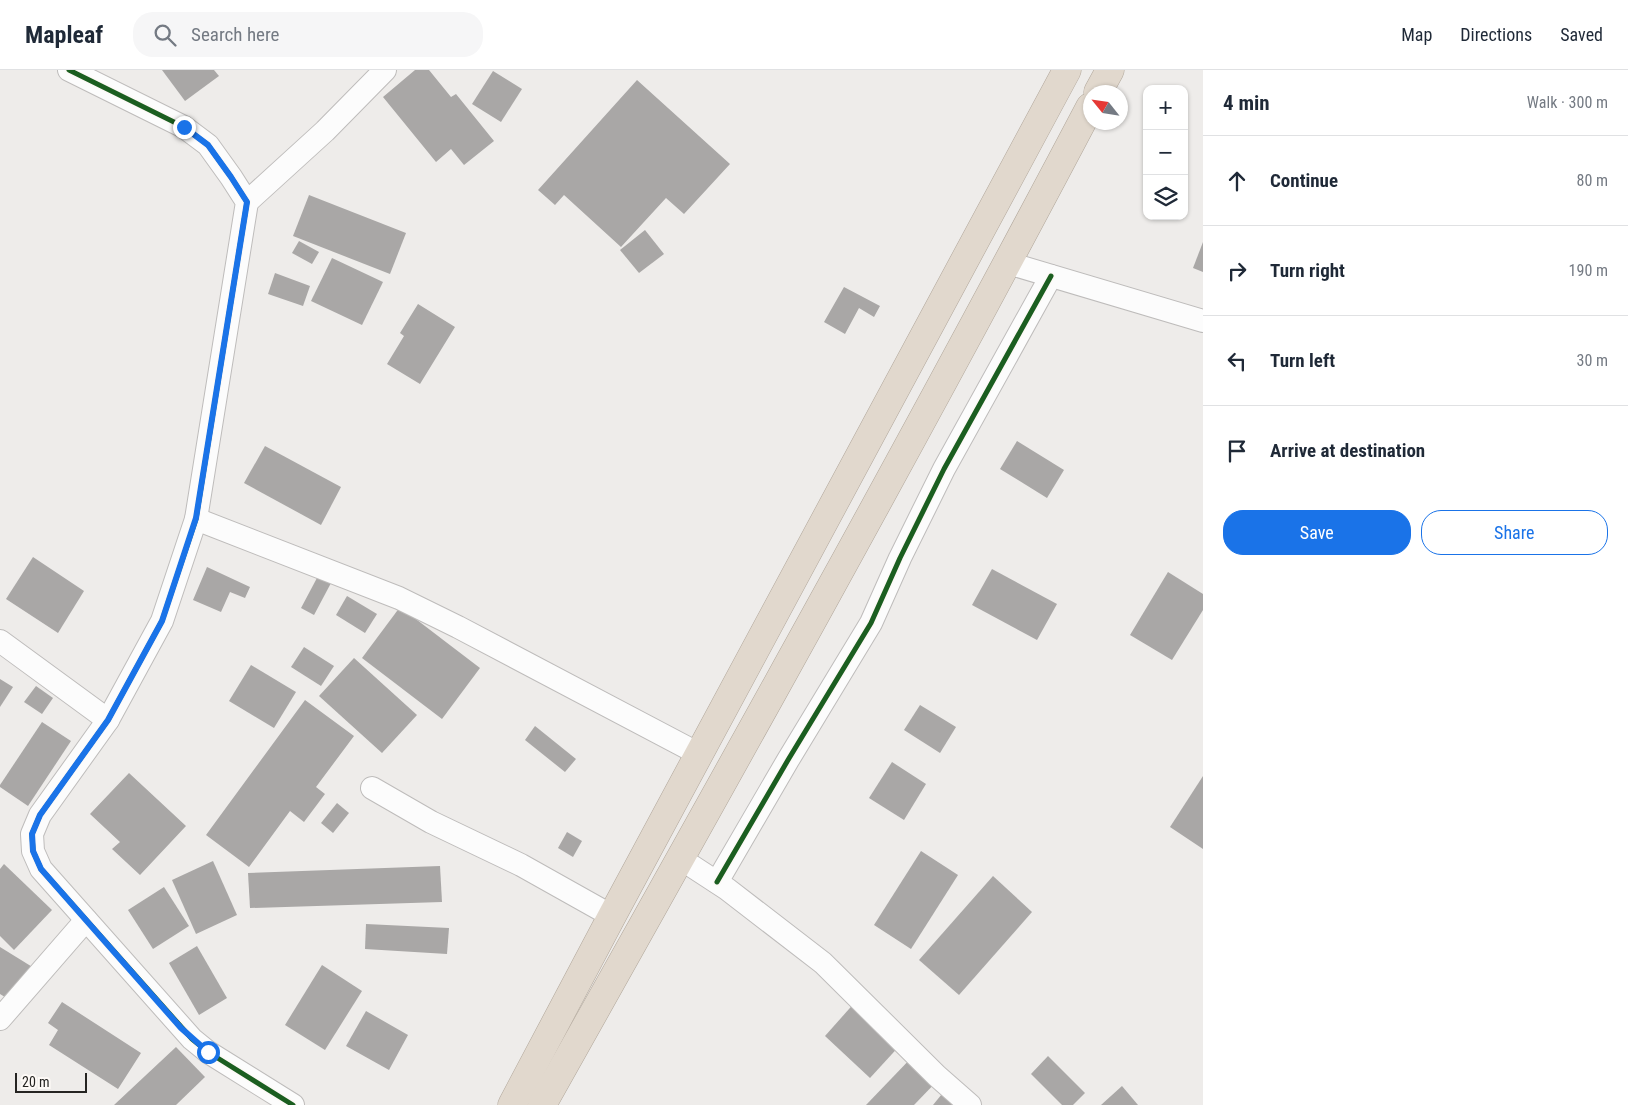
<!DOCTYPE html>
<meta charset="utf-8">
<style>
:root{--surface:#fff;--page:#f6f6f7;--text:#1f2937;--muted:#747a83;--line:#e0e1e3;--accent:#1a73e8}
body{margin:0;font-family:"Roboto Condensed",sans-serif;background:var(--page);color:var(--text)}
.controls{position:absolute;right:15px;top:15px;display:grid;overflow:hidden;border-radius:10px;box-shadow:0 1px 4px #0004}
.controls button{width:45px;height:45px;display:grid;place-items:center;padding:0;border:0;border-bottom:1px solid var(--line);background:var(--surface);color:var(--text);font:25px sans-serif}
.compass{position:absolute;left:1083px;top:15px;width:45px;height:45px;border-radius:50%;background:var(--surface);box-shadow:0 1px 4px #0004;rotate:300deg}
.scale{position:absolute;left:15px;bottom:12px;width:72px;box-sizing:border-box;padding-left:5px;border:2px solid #252422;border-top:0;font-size:14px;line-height:18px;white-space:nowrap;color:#252422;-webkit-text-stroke:4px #fdf9f6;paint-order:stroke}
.stop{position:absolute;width:15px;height:15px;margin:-11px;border:4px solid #1a73e8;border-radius:50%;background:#fff}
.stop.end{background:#1a73e8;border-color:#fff;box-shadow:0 1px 5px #0008}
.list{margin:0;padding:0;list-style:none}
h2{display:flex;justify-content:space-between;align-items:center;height:65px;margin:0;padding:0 20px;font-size:21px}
h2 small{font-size:16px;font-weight:400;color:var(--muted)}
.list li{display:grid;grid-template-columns:32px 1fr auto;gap:15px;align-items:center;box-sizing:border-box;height:90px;padding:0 20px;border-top:1px solid var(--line)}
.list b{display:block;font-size:19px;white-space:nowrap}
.list em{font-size:16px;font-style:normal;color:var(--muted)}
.actions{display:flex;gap:10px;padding:15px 20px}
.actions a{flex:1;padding:11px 0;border:1px solid var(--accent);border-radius:20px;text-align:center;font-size:18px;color:var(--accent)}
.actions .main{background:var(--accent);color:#fff}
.icon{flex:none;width:28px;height:28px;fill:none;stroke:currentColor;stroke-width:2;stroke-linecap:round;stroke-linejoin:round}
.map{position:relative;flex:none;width:1203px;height:1035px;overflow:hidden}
header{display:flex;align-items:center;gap:30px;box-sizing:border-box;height:70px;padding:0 25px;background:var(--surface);border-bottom:1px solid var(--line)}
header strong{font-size:24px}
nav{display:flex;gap:28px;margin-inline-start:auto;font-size:18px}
.search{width:350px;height:45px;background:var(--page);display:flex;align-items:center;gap:12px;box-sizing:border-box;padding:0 18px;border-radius:20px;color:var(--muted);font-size:19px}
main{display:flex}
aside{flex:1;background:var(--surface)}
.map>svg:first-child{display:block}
.building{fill:#a9a7a6}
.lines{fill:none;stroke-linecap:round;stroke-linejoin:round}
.street-casing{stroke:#bebcbb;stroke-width:24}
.highway-casing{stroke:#b0a69a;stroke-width:29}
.street{stroke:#fcfcfc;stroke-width:22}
.highway{stroke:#e1d8cd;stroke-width:28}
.cycleway-casing{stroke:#fdf9f6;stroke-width:8}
.cycleway{stroke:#1b5e20;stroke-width:5}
.route{stroke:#1a73e8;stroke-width:6}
</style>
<header>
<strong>Mapleaf</strong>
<div class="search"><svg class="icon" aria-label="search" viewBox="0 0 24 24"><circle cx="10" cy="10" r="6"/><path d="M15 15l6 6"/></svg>Search here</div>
<nav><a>Map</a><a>Directions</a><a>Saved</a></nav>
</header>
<main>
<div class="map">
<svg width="1203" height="1035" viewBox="0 0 1203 1035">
<rect width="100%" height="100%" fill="#eeecea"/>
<g class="building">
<path d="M162,0h52l5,6 -34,25z"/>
<path d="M415,0h14l22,27 5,-3 38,47 -30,24 -13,-16 -15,13 -53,-65z"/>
<path d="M493,1l29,18 -21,33 -29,-18z"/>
<path d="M637,10l93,84 -46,50 -18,-16 -45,49 -57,-52 -9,10 -17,-15z"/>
<path d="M309,125l97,38 -16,41 -97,-38z"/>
<path d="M645,160l19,24 -25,19 -19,-23z"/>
<path d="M299,171l20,11 -7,12 -20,-11z"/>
<path d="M1203,172v30l-10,-4z"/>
<path d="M332,188l51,24 -21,43 -51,-24z"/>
<path d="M275,203l35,13 -7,20 -35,-12z"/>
<path d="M844,217l36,19 -6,11 -15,-9 -14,26 -21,-12z"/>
<path d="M418,234l37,23 -35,57 -33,-20 17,-28 -4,-3z"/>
<path d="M1017,371l47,29 -17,28 -47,-29z"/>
<path d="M265,376l76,41 -20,38 -77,-42z"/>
<path d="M33,487l51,34 -26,42 -52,-34z"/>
<path d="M207,497l43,20 -5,11 -15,-6 -9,20 -28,-12z"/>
<path d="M992,499l65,35 -20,36 -65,-35z"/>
<path d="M1168,502l35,22v16l-31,50 -42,-25z"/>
<path d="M318,506l13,7 -17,32 -13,-7z"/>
<path d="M347,526l30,18 -12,19 -29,-18z"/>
<path d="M400,537l80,61 -38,51 -80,-61z"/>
<path d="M304,577l30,19 -13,20 -30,-19z"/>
<path d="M354,588l63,57 -35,38 -63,-57z"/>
<path d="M251,595l45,27 -22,36 -45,-27z"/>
<path d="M0,609l13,8 -13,20z"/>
<path d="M36,616l17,12 -11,16 -18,-12z"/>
<path d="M305,630l49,36 -38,51 9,7 -21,28 -14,-11 -41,56 -43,-32z"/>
<path d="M920,635l36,22 -16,26 -36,-23z"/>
<path d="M42,652l29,19 -43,65 -28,-19v-2z"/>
<path d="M535,656l41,33 -11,13 -40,-32z"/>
<path d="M892,692l34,22 -22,36 -35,-22z"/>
<path d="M129,703l57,53 -46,49 -28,-26 8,-7 -30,-28z"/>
<path d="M1203,706v73l-33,-22z"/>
<path d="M337,733l12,10 -16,20 -12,-10z"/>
<path d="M567,762l15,9 -9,16 -15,-9z"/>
<path d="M921,781l37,24 -47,74 -37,-24z"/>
<path d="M213,791l24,54 -41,19 -24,-54z"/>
<path d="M4,794l48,46 -38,40 -14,-14v-67z"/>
<path d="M440,796l2,36 -192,6 -2,-35z"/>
<path d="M993,806l39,36 -73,83 -40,-35z"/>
<path d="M164,817l25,39 -36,23 -25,-39z"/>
<path d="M366,854l83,4 -2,26 -82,-5z"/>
<path d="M197,876l30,52 -28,17 -30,-52z"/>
<path d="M0,877l34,21 -21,34 -13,-8z"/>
<path d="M322,895l40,26 -37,59 -40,-25z"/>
<path d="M857,930l46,42 -33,36 -45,-42z"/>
<path d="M62,932l79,51 -23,36 -69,-44 9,-15 -10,-7z"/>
<path d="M366,941l42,24 -19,35 -43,-24z"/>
<path d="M176,977l29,30 -29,28h-62z"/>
<path d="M915,984l25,24 -26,27h-48z"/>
<path d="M1048,986l37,37 -12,12h-11l-31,-31z"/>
<path d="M950,1014l26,21h-43z"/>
<path d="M1122,1016l16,19h-37z"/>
</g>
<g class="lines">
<g class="street-casing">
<g id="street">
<path d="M69,0l115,57 24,18 23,32 16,25 -51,317 -34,102 -54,99 -68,95 -8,19 1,17 8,18 151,170 16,13 85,53"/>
<path d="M247,132l78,-71 60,-61"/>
<path d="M1008,193l195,58"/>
<path d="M196,449l203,79 59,29 241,127"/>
<path d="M0,571l108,79"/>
<path d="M372,718l59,34 90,43 91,51"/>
<path d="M681,789l46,30 96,74 114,113 33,29"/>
<path d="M717,812l71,-122 83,-137 29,-65 44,-89 107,-193"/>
<path d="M0,949l86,-99"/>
</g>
</g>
<g class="highway-casing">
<g id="highway">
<path d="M1098,22l12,-22"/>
<path d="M512,1035l100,-189 455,-846"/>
<path d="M542,1035c186,-331 371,-662 548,-998"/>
</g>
</g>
<use href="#street" class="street"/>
<use href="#highway" class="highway"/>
<g class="cycleway-casing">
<g id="cycleway">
<path d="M69,0l115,57 24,18 23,32 16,25 -51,317 -34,102 -54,99 -68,95 -8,19 1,17 8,18 151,170 16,13 85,53"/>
<path d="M717,812l71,-122 83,-137 29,-65 44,-89 107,-193"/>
</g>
</g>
<use href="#cycleway" class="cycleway"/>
</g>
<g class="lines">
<path class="route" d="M184,57l24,18 23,32 16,25 -51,316 -34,103 -54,99 -68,95 -8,19 1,17 8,18 140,159 27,24"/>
</g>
</svg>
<div class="controls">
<button>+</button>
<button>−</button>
<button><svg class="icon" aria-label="layers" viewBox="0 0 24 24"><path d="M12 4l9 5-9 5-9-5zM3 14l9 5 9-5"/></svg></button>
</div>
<svg class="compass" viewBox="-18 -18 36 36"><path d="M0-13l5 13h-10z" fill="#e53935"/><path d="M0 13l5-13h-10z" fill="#747a83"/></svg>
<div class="scale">20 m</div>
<div class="stop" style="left:208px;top:982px"></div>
<div class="stop end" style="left:184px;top:57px"></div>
</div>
<aside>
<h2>4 min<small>Walk · 300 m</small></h2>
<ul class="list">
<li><svg class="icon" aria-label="ahead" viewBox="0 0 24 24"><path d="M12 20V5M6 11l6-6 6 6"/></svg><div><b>Continue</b></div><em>80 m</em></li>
<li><svg class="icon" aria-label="right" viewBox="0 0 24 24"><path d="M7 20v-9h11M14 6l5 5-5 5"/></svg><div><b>Turn right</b></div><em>190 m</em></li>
<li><svg class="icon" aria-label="left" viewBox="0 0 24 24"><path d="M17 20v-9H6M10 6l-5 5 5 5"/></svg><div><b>Turn left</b></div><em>30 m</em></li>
<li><svg class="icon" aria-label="arrive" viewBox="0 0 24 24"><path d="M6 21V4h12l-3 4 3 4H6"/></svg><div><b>Arrive at destination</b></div></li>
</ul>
<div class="actions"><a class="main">Save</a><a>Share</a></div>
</aside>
</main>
